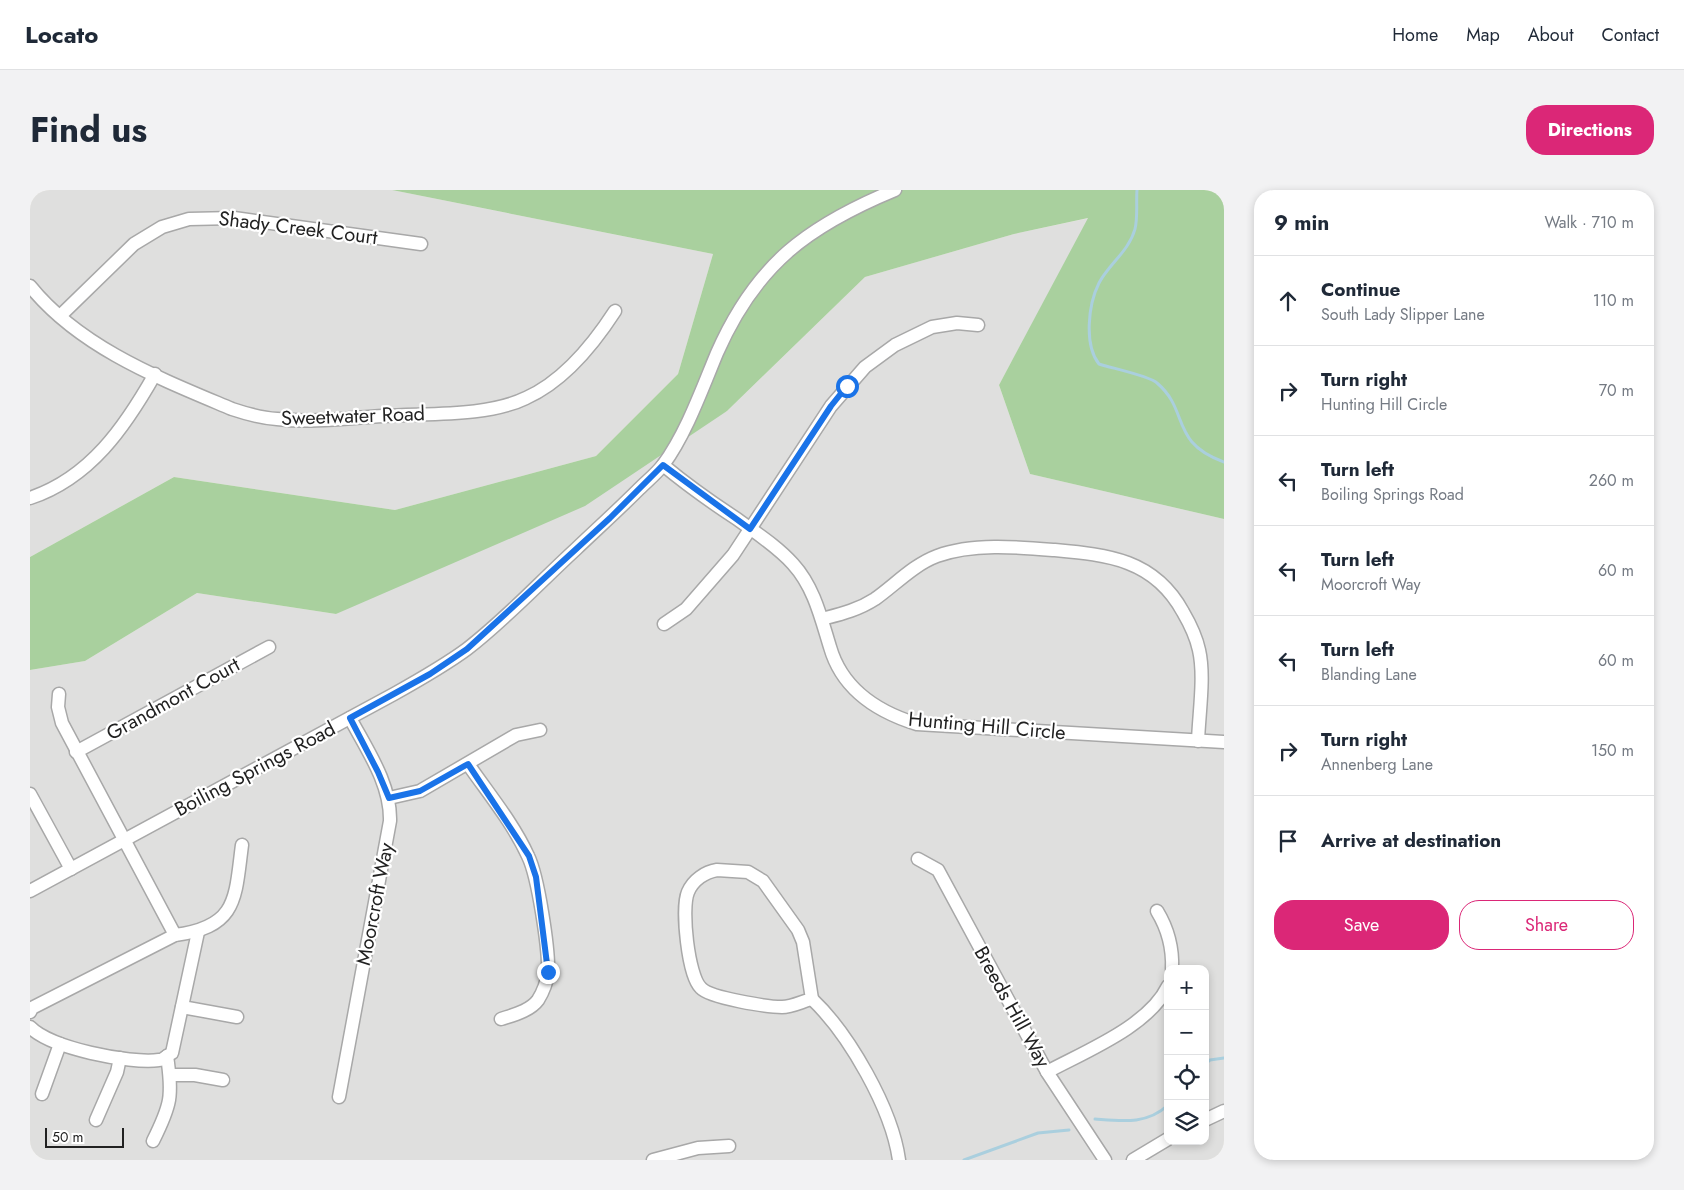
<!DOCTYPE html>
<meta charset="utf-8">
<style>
:root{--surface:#fff;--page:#f2f2f3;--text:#1f2937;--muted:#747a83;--line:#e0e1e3;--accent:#db2777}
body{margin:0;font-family:Jost,sans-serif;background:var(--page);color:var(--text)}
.controls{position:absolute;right:15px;bottom:15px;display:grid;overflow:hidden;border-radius:10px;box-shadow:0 2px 8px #0003}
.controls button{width:45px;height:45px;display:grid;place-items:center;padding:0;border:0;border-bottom:1px solid var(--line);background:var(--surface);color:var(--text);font:25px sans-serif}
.scale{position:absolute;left:15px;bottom:12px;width:79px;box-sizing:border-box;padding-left:5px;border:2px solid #212121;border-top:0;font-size:14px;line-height:18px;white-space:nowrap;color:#212121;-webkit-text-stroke:4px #fff;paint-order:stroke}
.stop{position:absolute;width:15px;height:15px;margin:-11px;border:4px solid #1a73e8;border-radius:50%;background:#fff}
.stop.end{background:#1a73e8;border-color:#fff;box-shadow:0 1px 5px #0008}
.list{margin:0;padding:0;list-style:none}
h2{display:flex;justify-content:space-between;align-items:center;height:65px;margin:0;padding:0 20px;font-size:21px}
h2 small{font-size:16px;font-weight:400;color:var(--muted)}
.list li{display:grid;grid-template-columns:32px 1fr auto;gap:15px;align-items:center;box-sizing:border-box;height:90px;padding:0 20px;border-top:1px solid var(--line)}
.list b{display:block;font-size:19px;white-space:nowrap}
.list p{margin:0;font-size:16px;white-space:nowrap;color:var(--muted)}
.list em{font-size:16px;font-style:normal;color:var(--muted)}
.actions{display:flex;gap:10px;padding:15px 20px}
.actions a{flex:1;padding:11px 0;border:1px solid var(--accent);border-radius:20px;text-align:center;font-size:18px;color:var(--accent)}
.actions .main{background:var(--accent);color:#fff}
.icon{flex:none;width:28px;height:28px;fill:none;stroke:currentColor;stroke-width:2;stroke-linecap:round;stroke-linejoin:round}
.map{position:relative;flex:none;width:1194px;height:970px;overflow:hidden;border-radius:20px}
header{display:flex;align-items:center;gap:30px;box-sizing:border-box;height:70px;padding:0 25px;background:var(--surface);border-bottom:1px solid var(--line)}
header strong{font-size:24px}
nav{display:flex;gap:28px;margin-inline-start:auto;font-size:18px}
.intro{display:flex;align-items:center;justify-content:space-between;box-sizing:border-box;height:120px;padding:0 30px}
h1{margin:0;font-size:35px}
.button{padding:12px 22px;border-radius:20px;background:var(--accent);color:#fff;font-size:18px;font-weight:700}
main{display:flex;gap:30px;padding:0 30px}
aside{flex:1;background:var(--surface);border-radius:20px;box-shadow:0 2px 8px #0003}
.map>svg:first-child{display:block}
.residential{fill:#dfdfde;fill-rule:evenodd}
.forest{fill:#a9d09e}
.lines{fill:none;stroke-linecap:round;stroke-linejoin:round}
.stream{stroke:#aacfde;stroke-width:3}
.minor-casing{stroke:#a8a8a8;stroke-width:15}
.minor{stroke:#fff;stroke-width:12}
.route{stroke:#1a73e8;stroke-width:6}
.labels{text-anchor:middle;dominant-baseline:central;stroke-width:4.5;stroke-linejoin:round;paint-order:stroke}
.street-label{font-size:20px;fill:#212121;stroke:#fff}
</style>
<header>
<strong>Locato</strong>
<nav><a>Home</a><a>Map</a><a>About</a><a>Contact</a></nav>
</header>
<div class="intro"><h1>Find us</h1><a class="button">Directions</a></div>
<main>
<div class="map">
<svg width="1194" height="970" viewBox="0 0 1194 970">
<rect width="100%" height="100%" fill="#f1efe8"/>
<g class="residential">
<path d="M0,0h362l321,64 -35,120 -82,82 -201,54 -221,-33 -144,80z"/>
<path d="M1059,28l-90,167 31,89 194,45v641h-1194v-490l55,-9 112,-68 139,21 391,-203 138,-134 149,-43zM1138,779h37v172h-37z"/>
</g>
<path class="forest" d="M362,0h832v329l-194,-45 -31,-89 89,-167 -74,16 -149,43 -138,134 -142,95 -249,108 -139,-21 -112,68 -55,9v-113l144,-80 221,33 201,-54 82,-82 35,-120z"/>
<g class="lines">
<g class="stream">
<path d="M1107,0c-1,12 1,27 -2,39 -6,22 -26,35 -36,54 -11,22 -15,62 0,81 12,4 51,12 58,19 33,28 12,59 67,79"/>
<path d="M1175,874l5,-4 14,-2"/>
<path d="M1065,929c26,2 52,6 73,-14"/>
<path d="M934,970l74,-27 31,-3"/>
</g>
<g class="minor-casing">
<g id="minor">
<path d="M0,96c50,62 131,93 202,123 15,5 29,9 45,10 35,4 71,-1 106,-3 44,-3 104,1 143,-18 38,-17 67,-53 89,-87"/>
<path d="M30,126l74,-72 28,-17 27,-8 45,-1 187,26"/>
<path d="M633,275c24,20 48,37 74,54 19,14 40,27 56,45 21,23 28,54 37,83 12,42 48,65 87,77l307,18"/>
<path d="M0,308c60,-20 95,-71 125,-124"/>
<path d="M792,429c19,-5 36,-9 53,-20 20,-14 38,-34 62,-43 35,-13 81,-9 117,-6 54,5 100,9 129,62 7,12 13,24 16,38 6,26 0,63 -1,91"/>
<path d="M634,434l22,-15 47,-54 98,-149 34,-39 30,-22 37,-18 25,-4 21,2"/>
<path d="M29,504l-1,13 4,16 113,212"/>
<path d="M46,562l193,-105"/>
<path d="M438,574c20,29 45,59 60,92 10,20 21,93 20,116 -1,9 -5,20 -10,28 -8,11 -25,15 -37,19"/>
<path d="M0,604l41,75"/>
<path d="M359,608l31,-7 96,-56 24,-5"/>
<path d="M888,669l20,11 109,202 58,88"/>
<path d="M687,680l31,2 15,9 35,49 5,12 9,57c-9,2 -20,8 -30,8 -14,0 -72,-9 -81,-19 -13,-12 -20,-80 -13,-96 5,-12 17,-20 29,-22z"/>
<path d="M0,701l364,-197c25,-14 50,-28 73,-45 39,-30 73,-67 109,-100 21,-20 42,-39 63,-60 8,-8 17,-15 24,-24 23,-31 39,-76 54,-112 39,-89 91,-127 178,-163"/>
<path d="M1127,721c11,18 16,36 15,58"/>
<path d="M782,809c37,35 80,110 87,161"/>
<path d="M152,817l55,10"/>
<path d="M0,822l2,-4 143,-73c63,-8 60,-37 67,-90"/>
<path d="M0,837c20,21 99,37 129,33 4,0 9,-5 13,-7l26,-121"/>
<path d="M1017,882c39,-21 102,-46 121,-86"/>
<path d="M140,885h25l28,5"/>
<path d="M12,904l18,-50"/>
<path d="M309,907l51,-276c1,-37 -23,-71 -40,-103"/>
<path d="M66,930l21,-48 3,-14"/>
<path d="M1175,930l19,-9"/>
<path d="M123,951c18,-36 20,-45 14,-85"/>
<path d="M623,970l45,-12 31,-2"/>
<path d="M1103,970l35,-21"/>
</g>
</g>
<use href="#minor" class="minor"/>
</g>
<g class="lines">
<path class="route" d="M518,782l-12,-95 -7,-21 -61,-92 -48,27 -31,7 -11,-26 -28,-54 80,-44 37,-25 143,-131 53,-53 87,64 81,-123 16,-20"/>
</g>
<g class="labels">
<g class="street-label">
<text transform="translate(268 38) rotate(7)">Shady Creek Court</text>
<text transform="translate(323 226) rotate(-2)">Sweetwater Road</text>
<text transform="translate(143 509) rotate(-29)">Grandmont Court</text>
<text transform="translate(957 536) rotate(5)">Hunting Hill Circle</text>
<text transform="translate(225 579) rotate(-28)">Boiling Springs Road</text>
<text transform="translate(345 714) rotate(-79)">Moorcroft Way</text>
<text transform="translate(982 817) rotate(61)">Breeds Hill Way</text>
</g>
</g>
</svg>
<div class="controls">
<button>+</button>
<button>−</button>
<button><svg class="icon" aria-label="locate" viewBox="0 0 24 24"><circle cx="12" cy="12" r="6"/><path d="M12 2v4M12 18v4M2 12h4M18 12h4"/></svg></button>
<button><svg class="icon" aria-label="layers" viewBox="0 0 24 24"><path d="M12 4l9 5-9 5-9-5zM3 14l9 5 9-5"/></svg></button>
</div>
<div class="scale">50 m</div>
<div class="stop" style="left:817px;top:196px"></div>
<div class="stop end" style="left:518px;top:782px"></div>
</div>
<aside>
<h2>9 min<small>Walk · 710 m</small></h2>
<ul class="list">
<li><svg class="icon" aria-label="ahead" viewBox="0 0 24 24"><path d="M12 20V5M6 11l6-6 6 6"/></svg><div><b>Continue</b><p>South Lady Slipper Lane</p></div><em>110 m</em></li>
<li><svg class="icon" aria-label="right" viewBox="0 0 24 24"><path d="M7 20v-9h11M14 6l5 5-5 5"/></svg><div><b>Turn right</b><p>Hunting Hill Circle</p></div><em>70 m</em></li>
<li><svg class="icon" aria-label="left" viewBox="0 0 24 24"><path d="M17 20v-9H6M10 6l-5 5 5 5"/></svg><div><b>Turn left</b><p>Boiling Springs Road</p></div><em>260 m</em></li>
<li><svg class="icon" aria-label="left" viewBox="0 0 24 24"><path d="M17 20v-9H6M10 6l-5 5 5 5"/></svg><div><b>Turn left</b><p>Moorcroft Way</p></div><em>60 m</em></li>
<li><svg class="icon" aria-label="left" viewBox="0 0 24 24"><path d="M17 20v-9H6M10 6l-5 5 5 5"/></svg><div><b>Turn left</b><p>Blanding Lane</p></div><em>60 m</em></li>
<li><svg class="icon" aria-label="right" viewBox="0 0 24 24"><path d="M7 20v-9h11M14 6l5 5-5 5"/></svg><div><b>Turn right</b><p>Annenberg Lane</p></div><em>150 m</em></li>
<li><svg class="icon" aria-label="arrive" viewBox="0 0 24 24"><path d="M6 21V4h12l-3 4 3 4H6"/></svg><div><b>Arrive at destination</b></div></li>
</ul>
<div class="actions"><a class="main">Save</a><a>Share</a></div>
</aside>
</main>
